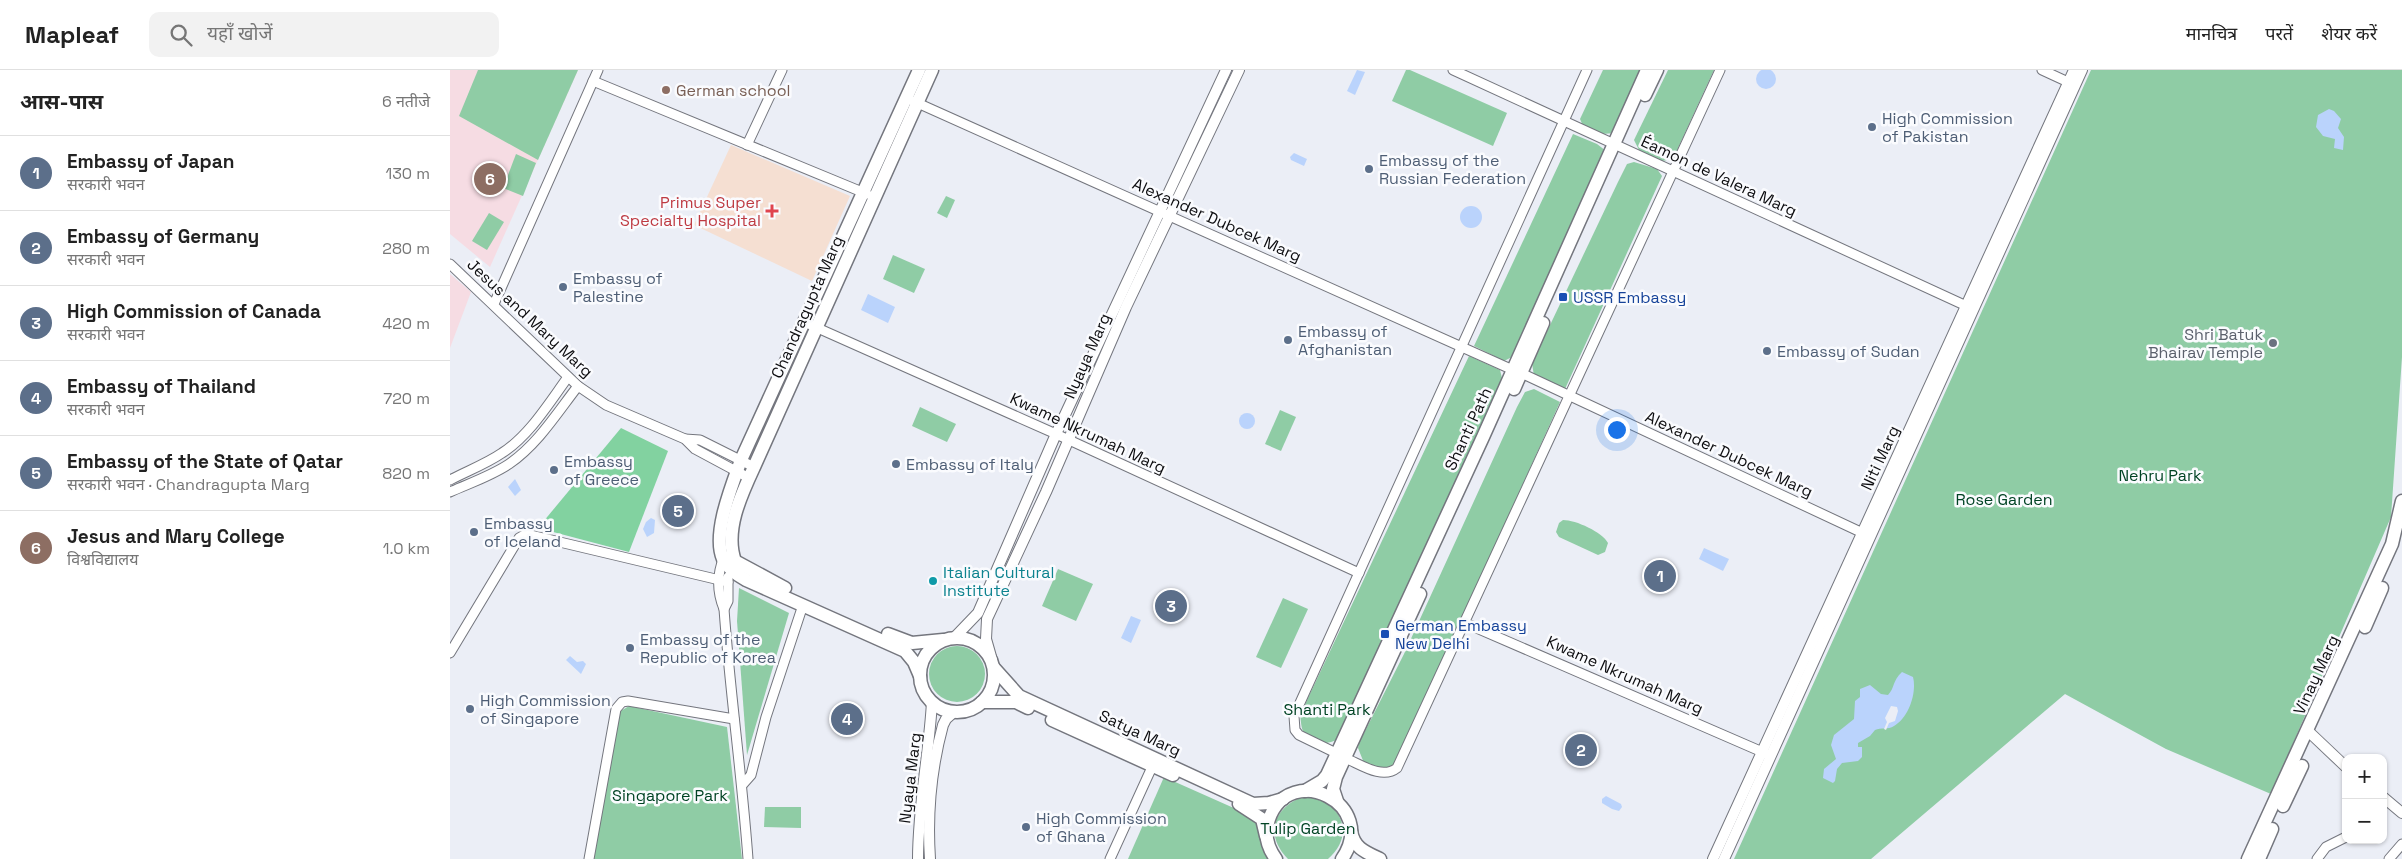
<!DOCTYPE html>
<html lang="hi">
<meta charset="utf-8">
<style>
:root{--surface:#fff;--page:#f2f2f2;--text:#222;--muted:#767676;--line:#e0e0e0;--accent:#bb5c14}
body{margin:0;font-family:"Space Grotesk","Noto Sans Devanagari",sans-serif;background:var(--page);color:var(--text)}
.controls{position:absolute;right:15px;bottom:15px;display:grid;overflow:hidden;border-radius:10px;box-shadow:0 1px 4px #0004}
.controls button{width:45px;height:45px;display:grid;place-items:center;padding:0;border:0;border-bottom:1px solid var(--line);background:var(--surface);color:var(--text);font:25px sans-serif}
.you{position:absolute;left:1166px;top:359px;width:18px;height:18px;margin:-12px;border:4px solid #fff;border-radius:50%;background:#1a73e8;box-shadow:0 0 0 8px #1a73e833}
.badge{display:grid;place-items:center;width:32px;height:32px;border-radius:50%;background:var(--accent);color:#fff;font-size:16px;font-weight:700}
.pin{position:absolute;translate:-50% -50%;border:2px solid #fff;box-shadow:0 1px 5px #0006}
.list{margin:0;padding:0;list-style:none}
h2{display:flex;justify-content:space-between;align-items:center;height:65px;margin:0;padding:0 20px;font-size:21px}
h2 small{font-size:16px;font-weight:400;color:var(--muted)}
.list li{display:grid;grid-template-columns:32px 1fr auto;gap:15px;align-items:center;box-sizing:border-box;height:75px;padding:0 20px;border-top:1px solid var(--line)}
.list b{display:block;font-size:19px;white-space:nowrap}
.list p{margin:0;font-size:16px;white-space:nowrap;color:var(--muted)}
.list em{font-size:16px;font-style:normal;color:var(--muted)}
.icon{flex:none;width:28px;height:28px;fill:none;stroke:currentColor;stroke-width:2;stroke-linecap:round;stroke-linejoin:round}
.map{position:relative;flex:none;width:1952px;height:789px;overflow:hidden}
header{display:flex;align-items:center;gap:30px;box-sizing:border-box;height:70px;padding:0 25px;background:var(--surface);border-bottom:1px solid var(--line)}
header strong{font-size:24px}
nav{display:flex;gap:28px;margin-inline-start:auto;font-size:18px}
.search{width:350px;height:45px;background:var(--page);display:flex;align-items:center;gap:12px;box-sizing:border-box;padding:0 18px;border-radius:10px;color:var(--muted);font-size:19px}
main{display:flex}
aside{flex:1;background:var(--surface)}
.map>svg:first-child{display:block}
.education{fill:#f6dce3}
.medical{fill:#f5dfd2}
.green{fill:#8fcca5}
.forest{fill:#82d2a0}
.water{fill:#bad3fc}
.pier{fill:#ebeef6}
.lines{fill:none;stroke-linecap:round;stroke-linejoin:round}
.minor-casing{stroke:#74767e;stroke-width:11}
.tertiary-casing{stroke:#74767e;stroke-width:12}
.secondary-casing{stroke:#74767e;stroke-width:15}
.minor{stroke:#fff;stroke-width:9}
.tertiary{stroke:#fff;stroke-width:10}
.secondary{stroke:#fff;stroke-width:12}
.education-dot{fill:#8d6e63;stroke:#fafbfe;stroke-width:2}
.service-dot{fill:#5c6f8a;stroke:#fafbfe;stroke-width:2}
.health-dot{fill:#e0444e;stroke:#fafbfe;stroke-width:2}
.transit-dot{fill:#1a4fb4;stroke:#fafbfe;stroke-width:2}
.worship-dot{fill:#6b7280;stroke:#fafbfe;stroke-width:2}
.culture-dot{fill:#0f9aa8;stroke:#fafbfe;stroke-width:2}
.labels{text-anchor:middle;dominant-baseline:central;stroke-width:5;stroke-linejoin:round;paint-order:stroke}
.education-label{font-size:16px;fill:#785e54;stroke:#fafbfe;text-anchor:start}
.service-label{font-size:16px;fill:#4e5e75;stroke:#fafbfe;text-anchor:start}
.street-label{font-size:16px;fill:#0c0c0f;stroke:#fafbfe}
.health-label{font-size:16px;fill:#be3a42;stroke:#fafbfe;text-anchor:end}
.transit-label{font-size:16px;fill:#164399;stroke:#fafbfe;text-anchor:start}
.worship-label{font-size:16px;fill:#5b616d;stroke:#fafbfe;text-anchor:end}
.park-label{font-size:16px;fill:#004324;stroke:#fafbfe}
.culture-label{font-size:16px;fill:#0d838f;stroke:#fafbfe;text-anchor:start}
</style>
<header>
<strong>Mapleaf</strong>
<div class="search"><svg class="icon" aria-label="search" viewBox="0 0 24 24"><circle cx="10" cy="10" r="6"/><path d="M15 15l6 6"/></svg>यहाँ खोजें</div>
<nav><a>मानचित्र</a><a>परतें</a><a>शेयर करें</a></nav>
</header>
<main>
<aside>
<h2>आस-पास<small>6 नतीजे</small></h2>
<ul class="list">
<li><span class="badge" style="background:#5c6f8a">1</span><div><b>Embassy of Japan</b><p>सरकारी भवन</p></div><em>130 m</em></li>
<li><span class="badge" style="background:#5c6f8a">2</span><div><b>Embassy of Germany</b><p>सरकारी भवन</p></div><em>280 m</em></li>
<li><span class="badge" style="background:#5c6f8a">3</span><div><b>High Commission of Canada</b><p>सरकारी भवन</p></div><em>420 m</em></li>
<li><span class="badge" style="background:#5c6f8a">4</span><div><b>Embassy of Thailand</b><p>सरकारी भवन</p></div><em>720 m</em></li>
<li><span class="badge" style="background:#5c6f8a">5</span><div><b>Embassy of the State of Qatar</b><p>सरकारी भवन · Chandragupta Marg</p></div><em>820 m</em></li>
<li><span class="badge" style="background:#8d6e63">6</span><div><b>Jesus and Mary College</b><p>विश्वविद्यालय</p></div><em>1.0 km</em></li>
</ul>
</aside>
<div class="map">
<svg width="1952" height="789" viewBox="0 0 1952 789">
<rect width="100%" height="100%" fill="#ebeef6"/>
<g class="education">
<path d="M0,0h128l-88,197 -40,-33z"/>
<path d="M0,204l21,18 -21,56z"/>
</g>
<path class="medical" d="M281,75l119,51 -38,85 -118,-56z"/>
<g class="green">
<path d="M28,0h100l-40,90 -79,-44z"/>
<path d="M956,0h4l97,43 -14,33 -101,-45z"/>
<path d="M1153,0h39l-27,63 -13,1 -19,-8 -3,-7z"/>
<path d="M1218,0h46l-41,89 -11,2 -23,-11 -5,-10z"/>
<path d="M1641,0h311v287l-11,160 -120,277 -105,-45 -101,-55 -194,165h-137z"/>
<path d="M1123,64l24,10 9,7 -92,205 -10,5 -30,-15z"/>
<path d="M66,84l20,9 -13,33 -20,-8z"/>
<path d="M1184,92l23,7 5,7 -97,213 -31,-13 -2,-13 86,-181 9,-18z"/>
<path d="M496,126l9,4 -8,18 -10,-5z"/>
<path d="M39,143l15,9 -17,28 -15,-9z"/>
<path d="M443,185l32,14 -11,24 -31,-14z"/>
<path d="M1019,286l31,14 3,12 -134,286 -31,71c-12,7 -27,5 -35,-8 -2,-4 -2,-11 -3,-16z"/>
<path d="M1084,319l26,13 -165,365 -8,3 -23,-7 -6,-15 1,-5 45,-89 113,-247 8,-15z"/>
<path d="M470,337l36,17 -9,18 -35,-16z"/>
<path d="M830,340l16,7 -15,34 -16,-7z"/>
<path d="M1113,450c13,0 39,12 45,23l-3,9 -7,3 -39,-18 -3,-5 3,-9z"/>
<path d="M608,499l35,15 -17,37 -34,-15z"/>
<path d="M289,518l50,25 -42,142 -10,-134z"/>
<path d="M833,528l25,11 -27,59 -25,-11z"/>
<circle cx="507" cy="604" r="28"/>
<path d="M179,636l98,21 15,132h-148l25,-147z"/>
<path d="M714,707l90,40 15,42h-141z"/>
<path d="M852,727c37,0 56,36 26,62h-40c-23,-23 -16,-50 14,-62z"/>
<path d="M315,737h36v21l-37,-1z"/>
</g>
<path class="forest" d="M171,358l47,23 -39,101 -91,-24z"/>
<g class="water">
<circle cx="1316" cy="9" r="10"/>
<path d="M907,0l8,2 -10,23 -8,-4z"/>
<path d="M1879,39l5,2 7,8 -3,9 6,9 -1,13 -9,-2 1,-9 -12,-3 -7,-9 2,-12z"/>
<path d="M844,83l13,6 -3,7 -13,-6 -1,-3z"/>
<circle cx="1021" cy="147" r="11"/>
<path d="M418,224l27,13 -7,16 -27,-13z"/>
<circle cx="797" cy="351" r="8"/>
<path d="M65,409l6,11 -6,6 -7,-9z"/>
<path d="M201,448l4,2 -1,13 -7,4 -4,-8 3,-7z"/>
<path d="M1254,478l25,11 -6,12 -24,-12z"/>
<path d="M681,546l10,4 -10,23 -10,-5z"/>
<path d="M120,586l7,6 6,-1 3,3 -5,10 -15,-14z"/>
<path d="M1452,602l11,5c4,15 -4,41 -19,49 -6,4 -13,1 -19,4l-5,6 -12,7v4h4v10l-4,4 -16,2 -5,6 -2,12 -2,2 -10,-5 1,-9 12,-10 -5,-14 3,-10 20,-16 1,-18 5,-4v-8l10,-4 11,9 7,1c7,-7 4,-14 14,-23z"/>
<path d="M1156,726l15,8 1,3 -3,4 -7,-2 -10,-6v-4z"/>
</g>
<path class="pier" d="M1441,636l6,1 1,4 -3,10 -6,2 -3,7 -2,-1 3,-7 -2,-4z"/>
<g class="lines">
<g class="minor-casing">
<g id="minor">
<path d="M1003,0l520,239"/>
<path d="M1592,0l26,12"/>
<path d="M143,11l274,113"/>
<path d="M463,31l600,269"/>
<path d="M297,75l35,-75"/>
<path d="M0,194l128,122 28,19 79,34 10,10 54,29"/>
<path d="M44,234l104,-234"/>
<path d="M354,252l252,112 303,139"/>
<path d="M1071,303l346,162"/>
<path d="M235,369l15,1 54,27"/>
<path d="M0,410c17,-9 36,-16 52,-27 27,-17 47,-50 66,-76"/>
<path d="M0,422c20,-9 41,-16 59,-28 29,-20 48,-51 69,-78"/>
<path d="M274,487c-7,17 -7,35 0,52 6,84 18,166 24,250"/>
<path d="M274,539l4,-8v-24"/>
<path d="M1015,553l302,131"/>
<path d="M0,583l69,-115 7,-4 202,48"/>
<path d="M886,683l-37,-18 -4,-5 -1,-14 293,-646"/>
<path d="M895,688c15,6 37,22 52,10l323,-698"/>
<path d="M293,714l8,-9 15,-58 37,-112"/>
<path d="M139,789l27,-150 6,-7 6,-1 106,18"/>
<path d="M660,789l42,-92"/>
<path d="M1867,789l9,-12 20,-10"/>
<path d="M1939,789l13,-15"/>
</g>
</g>
<g class="tertiary-casing">
<g id="tertiary">
<path d="M504,568l24,-25 78,-179 170,-364"/>
<path d="M542,590l-6,-21 1,-20 59,-127 80,-185 113,-237"/>
<path d="M1858,661l38,36"/>
<path d="M1933,727l19,16"/>
<path d="M468,789c0,-53 11,-105 14,-157"/>
<path d="M480,789c-3,-45 1,-90 13,-134l3,-6 9,-8"/>
<path d="M1263,789l361,-789"/>
<path d="M1274,789l358,-789"/>
</g>
</g>
<g class="secondary-casing">
<g id="secondary">
<path d="M469,0l-178,390c-9,25 -29,74 -18,99 5,10 14,16 23,21l159,71 9,11 6,14"/>
<path d="M1195,25l12,-25"/>
<path d="M1064,319l29,-66"/>
<path d="M335,518l-50,-27c-11,-30 6,-66 19,-94l178,-397"/>
<path d="M1915,557l17,-39"/>
<path d="M438,564l24,9 31,-3"/>
<circle cx="507" cy="605" r="37"/>
<path d="M544,598l25,28 234,108 16,-1 14,-4"/>
<path d="M532,632h34l12,6"/>
<path d="M602,650l121,55"/>
<path d="M855,721l17,-10 5,-6 156,-338 164,-367"/>
<path d="M887,731l-4,-12 3,-12 84,-183"/>
<path d="M789,734l23,15 4,17"/>
<path d="M1833,736l19,-40"/>
<path d="M901,761c3,17 14,21 29,28"/>
<path d="M826,789c-9,-12 -12,-26 -7,-40 21,-59 111,-15 73,40"/>
<path d="M1798,789l144,-315 10,-43"/>
<path d="M1809,789l13,-30"/>
</g>
</g>
<use href="#minor" class="minor"/>
<use href="#tertiary" class="tertiary"/>
<use href="#secondary" class="secondary"/>
</g>
<circle class="education-dot" cx="216" cy="20" r="5"/>
<g class="service-dot">
<circle cx="1422" cy="57" r="5"/>
<circle cx="919" cy="99" r="5"/>
<circle cx="113" cy="217" r="5"/>
<circle cx="838" cy="270" r="5"/>
<circle cx="1317" cy="281" r="5"/>
<circle cx="446" cy="394" r="5"/>
<circle cx="104" cy="400" r="5"/>
<circle cx="24" cy="462" r="5"/>
<circle cx="180" cy="578" r="5"/>
<circle cx="20" cy="639" r="5"/>
<circle cx="576" cy="757" r="5"/>
</g>
<path class="health-dot" d="M319.5 133.5h5v5h5v5h-5v5h-5v-5h-5v-5h5z"/>
<g class="transit-dot">
<rect x="1108" y="222" width="10" height="10" rx="2.5"/>
<rect x="930" y="559" width="10" height="10" rx="2.5"/>
</g>
<circle class="worship-dot" cx="1823" cy="273" r="5"/>
<circle class="culture-dot" cx="483" cy="511" r="5"/>
<g class="labels">
<g class="education-label">
<text x="226" y="20">German school</text>
</g>
<g class="service-label">
<text x="1432" y="48">High Commission<tspan x="1432" dy="18">of Pakistan</tspan></text>
<text x="929" y="90">Embassy of the<tspan x="929" dy="18">Russian Federation</tspan></text>
<text x="123" y="208">Embassy of<tspan x="123" dy="18">Palestine</tspan></text>
<text x="848" y="261">Embassy of<tspan x="848" dy="18">Afghanistan</tspan></text>
<text x="1327" y="281">Embassy of Sudan</text>
<text x="114" y="391">Embassy<tspan x="114" dy="18">of Greece</tspan></text>
<text x="456" y="394">Embassy of Italy</text>
<text x="34" y="453">Embassy<tspan x="34" dy="18">of Iceland</tspan></text>
<text x="190" y="569">Embassy of the<tspan x="190" dy="18">Republic of Korea</tspan></text>
<text x="30" y="630">High Commission<tspan x="30" dy="18">of Singapore</tspan></text>
<text x="586" y="748">High Commission<tspan x="586" dy="18">of Ghana</tspan></text>
</g>
<g class="street-label">
<text transform="translate(1269 106) rotate(25)">Éamon de Valera Marg</text>
<text transform="translate(767 150) rotate(24)">Alexander Dubcek Marg</text>
<text transform="translate(357 237) rotate(-66)">Chandragupta Marg</text>
<text transform="translate(80 248) rotate(43)">Jesus and Mary Marg</text>
<text transform="translate(637 286) rotate(-66)">Nyaya Marg</text>
<text transform="translate(1018 359) rotate(-65)">Shanti Path</text>
<text transform="translate(638 363) rotate(25)">Kwame Nkrumah Marg</text>
<text transform="translate(1279 384) rotate(25)">Alexander Dubcek Marg</text>
<text transform="translate(1430 388) rotate(-65)">Niti Marg</text>
<text transform="translate(1175 605) rotate(24)">Kwame Nkrumah Marg</text>
<text transform="translate(1866 605) rotate(-65)">Vinay Marg</text>
<text transform="translate(690 663) rotate(25)">Satya Marg</text>
<text transform="translate(460 708) rotate(-83)">Nyaya Marg</text>
</g>
<g class="health-label">
<text x="311" y="132">Primus Super<tspan x="311" dy="18">Specialty Hospital</tspan></text>
</g>
<g class="transit-label">
<text x="1123" y="227">USSR Embassy</text>
<text x="945" y="555">German Embassy<tspan x="945" dy="18">New Delhi</tspan></text>
</g>
<g class="worship-label">
<text x="1813" y="264">Shri Batuk<tspan x="1813" dy="18">Bhairav Temple</tspan></text>
</g>
<g class="park-label">
<text x="1710" y="405">Nehru Park</text>
<text x="1554" y="429">Rose Garden</text>
<text x="877" y="639">Shanti Park</text>
<text x="220" y="725">Singapore Park</text>
<text x="858" y="758">Tulip Garden</text>
</g>
<g class="culture-label">
<text x="493" y="502">Italian Cultural<tspan x="493" dy="18">Institute</tspan></text>
</g>
</g>
</svg>
<div class="controls">
<button>+</button>
<button>−</button>
</div>
<div class="you"></div>
<div class="pin badge" style="left:1210px;top:506px;background:#5c6f8a">1</div>
<div class="pin badge" style="left:1131px;top:680px;background:#5c6f8a">2</div>
<div class="pin badge" style="left:721px;top:536px;background:#5c6f8a">3</div>
<div class="pin badge" style="left:397px;top:649px;background:#5c6f8a">4</div>
<div class="pin badge" style="left:228px;top:441px;background:#5c6f8a">5</div>
<div class="pin badge" style="left:40px;top:109px;background:#8d6e63">6</div>
</div>
</main>
